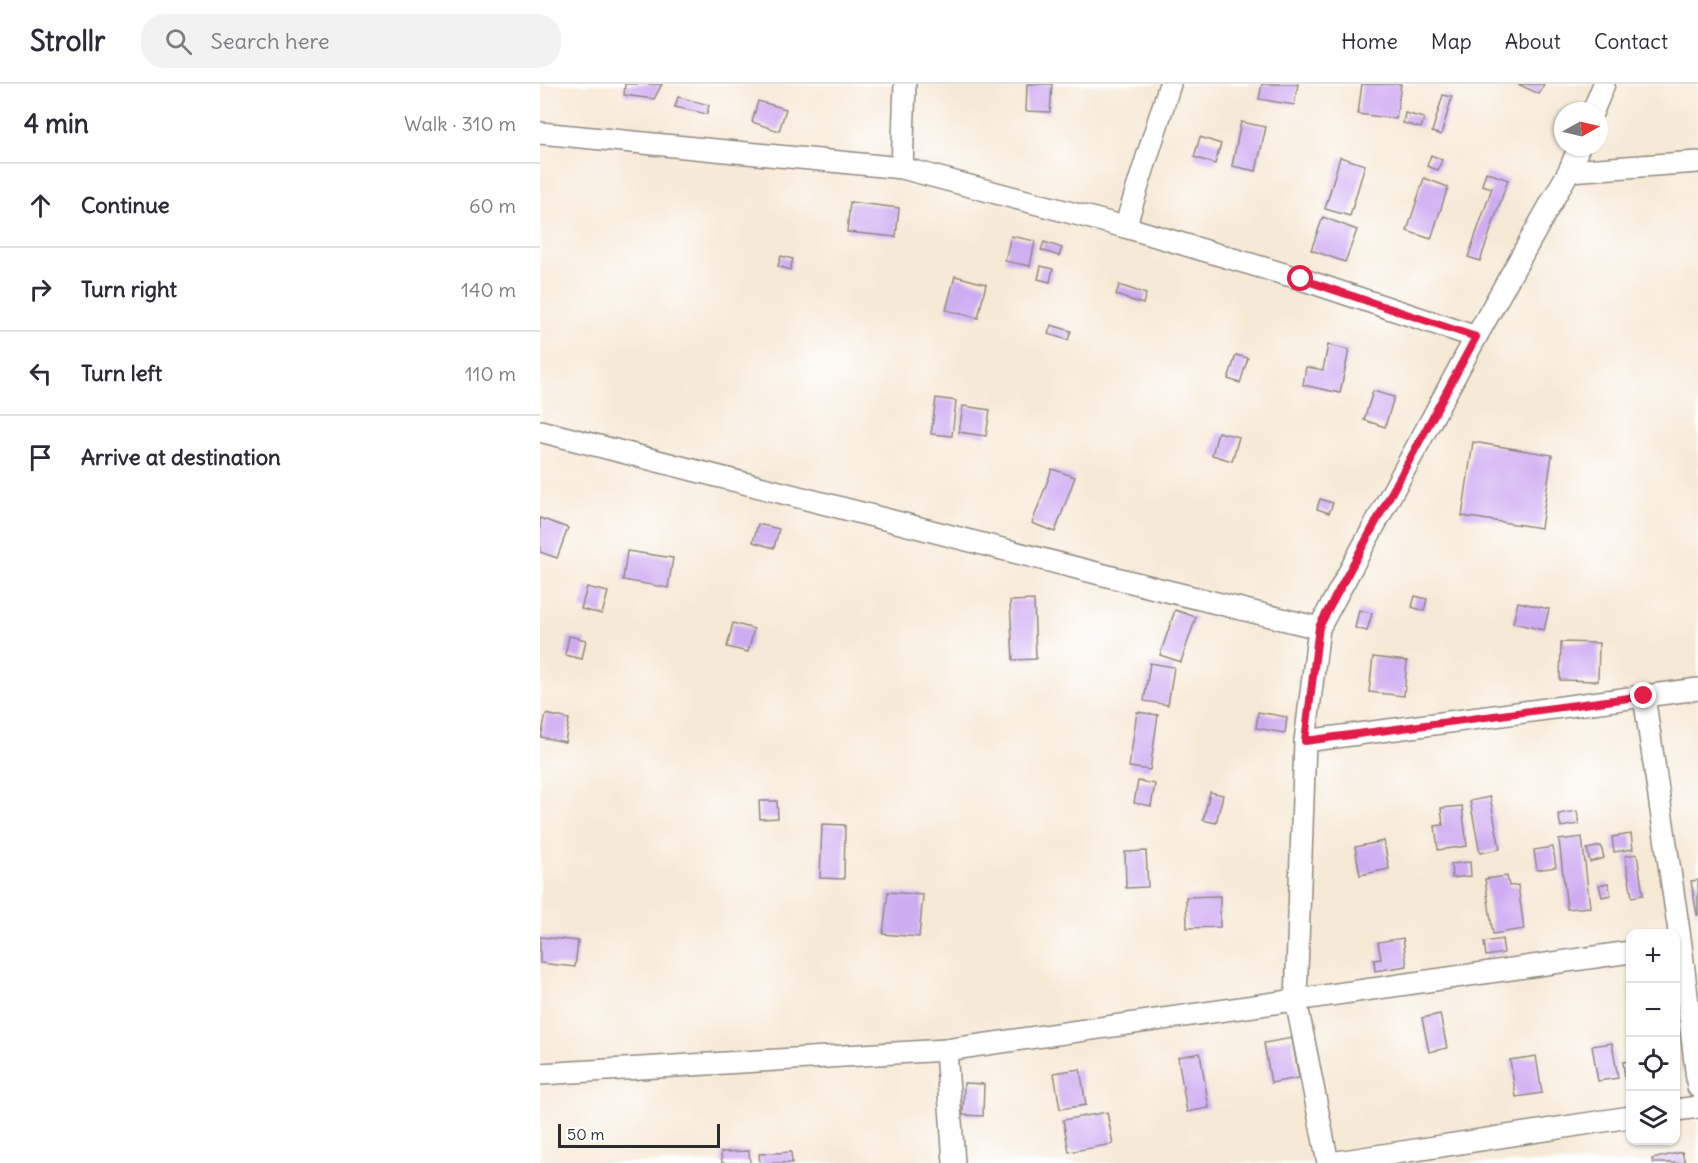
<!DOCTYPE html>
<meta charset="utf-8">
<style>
:root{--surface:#fff;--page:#f2f2f3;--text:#2b2b33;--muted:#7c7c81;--line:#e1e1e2}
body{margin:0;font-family:Delius,sans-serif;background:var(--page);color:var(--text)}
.controls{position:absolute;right:18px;bottom:18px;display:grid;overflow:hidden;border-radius:12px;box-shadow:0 2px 4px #0004}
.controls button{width:54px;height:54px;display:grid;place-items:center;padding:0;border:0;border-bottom:2px solid var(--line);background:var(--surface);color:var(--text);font:30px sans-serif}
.compass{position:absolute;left:1014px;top:18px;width:54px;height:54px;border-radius:50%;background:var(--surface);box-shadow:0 2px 4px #0004;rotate:82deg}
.scale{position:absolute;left:18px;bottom:15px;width:162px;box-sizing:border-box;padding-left:6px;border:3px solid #2b2b2b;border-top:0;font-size:16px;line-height:21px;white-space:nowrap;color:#2b2b2b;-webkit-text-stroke:4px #fff;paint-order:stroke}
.stop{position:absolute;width:18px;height:18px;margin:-14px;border:4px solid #e11d48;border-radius:50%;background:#fff}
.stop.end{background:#e11d48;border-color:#fff;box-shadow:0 2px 6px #0008}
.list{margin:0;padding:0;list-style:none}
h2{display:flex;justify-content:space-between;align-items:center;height:78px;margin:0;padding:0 24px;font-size:26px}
h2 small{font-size:20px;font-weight:400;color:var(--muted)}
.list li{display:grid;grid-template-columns:39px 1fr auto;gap:18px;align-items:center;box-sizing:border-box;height:84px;padding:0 24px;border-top:2px solid var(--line)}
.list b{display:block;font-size:22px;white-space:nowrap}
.list em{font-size:20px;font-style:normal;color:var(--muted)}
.icon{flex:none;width:33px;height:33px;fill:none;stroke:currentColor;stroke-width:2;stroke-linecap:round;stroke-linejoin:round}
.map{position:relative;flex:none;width:1158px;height:1079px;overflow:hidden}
header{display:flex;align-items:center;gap:36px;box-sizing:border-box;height:84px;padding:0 30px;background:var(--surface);border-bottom:2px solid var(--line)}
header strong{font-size:28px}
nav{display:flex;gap:33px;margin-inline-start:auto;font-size:21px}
.search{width:420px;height:54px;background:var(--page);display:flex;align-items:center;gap:15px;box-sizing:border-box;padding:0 21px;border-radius:24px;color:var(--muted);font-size:22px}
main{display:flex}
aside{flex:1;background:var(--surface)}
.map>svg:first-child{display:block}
.building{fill:#cfacf2}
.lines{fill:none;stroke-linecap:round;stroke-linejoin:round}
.minor-casing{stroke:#908a80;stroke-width:24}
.minor{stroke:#fff;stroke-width:21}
.route{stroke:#e11d48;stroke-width:8}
</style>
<header>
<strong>Strollr</strong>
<div class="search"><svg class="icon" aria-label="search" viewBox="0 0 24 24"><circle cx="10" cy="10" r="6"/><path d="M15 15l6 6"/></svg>Search here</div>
<nav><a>Home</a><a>Map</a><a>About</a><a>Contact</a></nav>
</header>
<main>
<aside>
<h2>4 min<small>Walk · 310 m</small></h2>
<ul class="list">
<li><svg class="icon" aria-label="ahead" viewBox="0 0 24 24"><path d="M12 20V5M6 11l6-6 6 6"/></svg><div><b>Continue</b></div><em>60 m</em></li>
<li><svg class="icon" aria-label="right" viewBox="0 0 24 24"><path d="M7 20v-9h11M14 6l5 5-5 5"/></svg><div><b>Turn right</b></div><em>140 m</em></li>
<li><svg class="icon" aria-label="left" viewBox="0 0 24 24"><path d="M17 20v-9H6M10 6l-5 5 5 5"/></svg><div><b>Turn left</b></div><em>110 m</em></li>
<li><svg class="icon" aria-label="arrive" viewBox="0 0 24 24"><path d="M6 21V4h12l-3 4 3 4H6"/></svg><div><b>Arrive at destination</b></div></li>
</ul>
</aside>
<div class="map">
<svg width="1158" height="1079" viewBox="0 0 1158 1079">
<rect width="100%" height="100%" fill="#fff"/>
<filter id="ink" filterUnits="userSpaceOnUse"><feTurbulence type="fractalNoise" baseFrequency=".0167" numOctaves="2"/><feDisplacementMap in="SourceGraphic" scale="12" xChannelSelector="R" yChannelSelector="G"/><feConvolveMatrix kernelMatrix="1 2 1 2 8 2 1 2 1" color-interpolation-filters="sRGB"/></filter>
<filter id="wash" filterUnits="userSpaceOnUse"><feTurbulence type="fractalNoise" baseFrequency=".008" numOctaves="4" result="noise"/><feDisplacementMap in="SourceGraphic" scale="24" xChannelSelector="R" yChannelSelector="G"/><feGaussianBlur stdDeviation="1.35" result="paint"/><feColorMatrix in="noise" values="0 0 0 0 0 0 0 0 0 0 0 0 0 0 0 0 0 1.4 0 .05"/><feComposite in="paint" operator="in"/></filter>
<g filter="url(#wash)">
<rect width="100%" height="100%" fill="#f6e9d5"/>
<g id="blocks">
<g class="building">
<path d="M85,0h37l-8,15 -30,-4z"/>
<path d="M487,0h25l-2,28 -24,-1z"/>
<path d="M722,0h36l-4,21 -35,-6z"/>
<path d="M822,0h39l-5,35 -38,-5z"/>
<path d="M978,0h26l-5,10z"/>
<path d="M903,11l9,2 -11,38 -9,-3z"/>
<path d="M138,13l31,8 -2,9 -32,-7z"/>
<path d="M218,17l28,8 -7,22 -27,-9z"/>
<path d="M865,29l19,5 -3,10 -18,-5z"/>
<path d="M701,38l25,5 -10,44 -24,-5z"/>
<path d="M660,53l21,7 -6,20 -21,-7z"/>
<path d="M891,71l11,5 -4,10 -11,-4z"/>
<path d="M800,73l25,8 -15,51 -25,-7z"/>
<path d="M946,88l22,8 -28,81 -12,-4 24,-69 -10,-3z"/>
<path d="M884,94l24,9 -17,52 -24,-8z"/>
<path d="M310,118l49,6 -3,29 -49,-5z"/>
<path d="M783,133l34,13 -12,32 -34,-12z"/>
<path d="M471,152l24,5 -5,25 -25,-5z"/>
<path d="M504,158l18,6 -3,8 -18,-6z"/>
<path d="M241,172l12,3 -3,11 -12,-4z"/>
<path d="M501,182l12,3 -3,13 -12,-3z"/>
<path d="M415,192l31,8 -8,34 -32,-8z"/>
<path d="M579,201l27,9 -3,10 -27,-9z"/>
<path d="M511,241l20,6 -3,9 -20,-6z"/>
<path d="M788,261l21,5 -9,43 -37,-8 3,-18 17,3z"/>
<path d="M696,271l12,3 -8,25 -12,-4z"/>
<path d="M833,307l21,6 -9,30 -21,-7z"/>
<path d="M396,314l20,3 -4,35 -21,-2z"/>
<path d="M423,322l27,4 -4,26 -27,-4z"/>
<path d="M678,348l21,5 -7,24 -20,-6z"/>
<path d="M933,358l79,13 -11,73 -79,-12z"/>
<path d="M512,385l23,8 -20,55 -23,-9z"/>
<path d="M780,415l13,4 -4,10 -12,-4z"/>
<path d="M0,434l28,10 -11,30 -17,-6z"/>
<path d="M218,440l21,5 -5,19 -21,-6z"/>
<path d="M87,467l46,7 -5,30 -45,-8z"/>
<path d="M47,503l21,5 -6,22 -21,-5z"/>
<path d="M875,512l12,3 -3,12 -12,-4z"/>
<path d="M494,516l2,59 -23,1 -3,-59z"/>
<path d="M978,518l31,7 -5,21 -31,-7z"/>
<path d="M635,526l21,7 -15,45 -21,-7z"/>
<path d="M819,526l13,3 -5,18 -12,-3z"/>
<path d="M193,539l21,6 -6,23 -21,-5z"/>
<path d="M29,552l17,4 -4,19 -17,-4z"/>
<path d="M1021,558l38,1 -1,38 -38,-1z"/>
<path d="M833,573l34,4 -3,35 -35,-4z"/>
<path d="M610,579l24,4 -6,38 -24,-4z"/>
<path d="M597,628l21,3 -8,55 -21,-3z"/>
<path d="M718,628l29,5 -2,16 -29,-5z"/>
<path d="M6,630l23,5 -4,23 -24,-5z"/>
<path d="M598,697l17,3 -4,22 -17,-3z"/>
<path d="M670,708l13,3 -7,28 -13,-3z"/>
<path d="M950,713l10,52 -20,4 -10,-52z"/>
<path d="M219,717h18l1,17 -18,1z"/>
<path d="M922,722l5,40 -29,4 -3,-24 8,-1 -2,-17z"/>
<path d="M1037,727l2,13 -18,3 -3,-13z"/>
<path d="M282,740l23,1 -1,54 -24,-1z"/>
<path d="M1091,750l2,15 -19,3 -2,-15z"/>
<path d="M1042,753l8,70 -23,2 -8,-69z"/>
<path d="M844,757l5,28 -29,6 -5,-28z"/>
<path d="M1061,762l3,12 -14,4 -3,-13z"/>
<path d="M1013,763l3,20 -19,3 -3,-20z"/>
<path d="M606,767l2,36 -22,1 -1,-36z"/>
<path d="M1097,770l6,41 -11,2 -7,-41z"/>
<path d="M930,778l1,14 -19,2 -1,-14z"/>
<path d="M967,792l2,10 9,-1 6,44 -31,5 -8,-55z"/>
<path d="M1158,796v35h-1l-6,-34z"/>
<path d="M1068,799l3,12 -9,2 -3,-12z"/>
<path d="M348,808l35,3 -4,42 -36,-3z"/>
<path d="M680,812v31l-33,1 -1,-31z"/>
<path d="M0,853l38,4 -3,26 -35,-4z"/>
<path d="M863,854l4,28 -32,5 -1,-11 7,-1 -3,-17z"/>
<path d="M962,855l2,14 -18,3 -2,-14z"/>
<path d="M900,930l7,34 -18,4 -7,-34z"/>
<path d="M752,954l7,40 -28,5 -7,-40z"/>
<path d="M1072,959l6,35 -20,3 -6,-35z"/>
<path d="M660,969l9,55 -22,4 -9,-55z"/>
<path d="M996,972l6,37 -26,4 -6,-37z"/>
<path d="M1090,977v16l-5,1 -2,-16z"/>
<path d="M540,985l6,36 -26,4 -6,-36z"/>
<path d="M424,999l20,1 -1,32 -20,-1z"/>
<path d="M567,1028l6,32 -44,8 -6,-32z"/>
<path d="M209,1067l1,12h-28l-1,-11z"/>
<path d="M251,1068l1,11h-32l-1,-9z"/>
<path d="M1142,1068l3,11h-32l-1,-4z"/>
</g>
</g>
</g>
<g filter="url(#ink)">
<use href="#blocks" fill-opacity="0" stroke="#908a80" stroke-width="1.5"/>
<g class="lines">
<g class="minor-casing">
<g id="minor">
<path d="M1053,27l11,-27"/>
<path d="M0,49l362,35 223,59 176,52 175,58"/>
<path d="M362,84l3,-84"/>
<path d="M1029,87l129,-9"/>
<path d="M585,143l45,-143"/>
<path d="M0,347l615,157 164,40"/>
<path d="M1104,612l37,249 17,142"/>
<path d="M765,657l393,-52"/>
<path d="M406,966l8,113"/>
<path d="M0,990l406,-24 684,-98"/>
<path d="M1136,1026l22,-3"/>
<path d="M788,1079l-32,-163 9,-259 14,-113 157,-291 93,-166 10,-24"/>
<path d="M791,1079l299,-46"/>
</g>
</g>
<use href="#minor" class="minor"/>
</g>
</g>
<g class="lines" filter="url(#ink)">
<path class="route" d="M761,195l175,58 -157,290 -14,114 339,-45"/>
</g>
</svg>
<div class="controls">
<button>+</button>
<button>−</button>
<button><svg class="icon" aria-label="locate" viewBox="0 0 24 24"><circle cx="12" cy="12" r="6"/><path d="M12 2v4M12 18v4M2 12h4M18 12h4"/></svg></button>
<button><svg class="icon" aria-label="layers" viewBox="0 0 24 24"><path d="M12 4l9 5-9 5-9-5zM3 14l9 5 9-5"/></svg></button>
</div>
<svg class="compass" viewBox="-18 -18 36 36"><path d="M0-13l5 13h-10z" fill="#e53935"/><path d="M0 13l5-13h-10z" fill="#7c7c81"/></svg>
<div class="scale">50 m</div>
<div class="stop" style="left:761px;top:195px"></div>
<div class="stop end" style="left:1104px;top:612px"></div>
</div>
</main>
